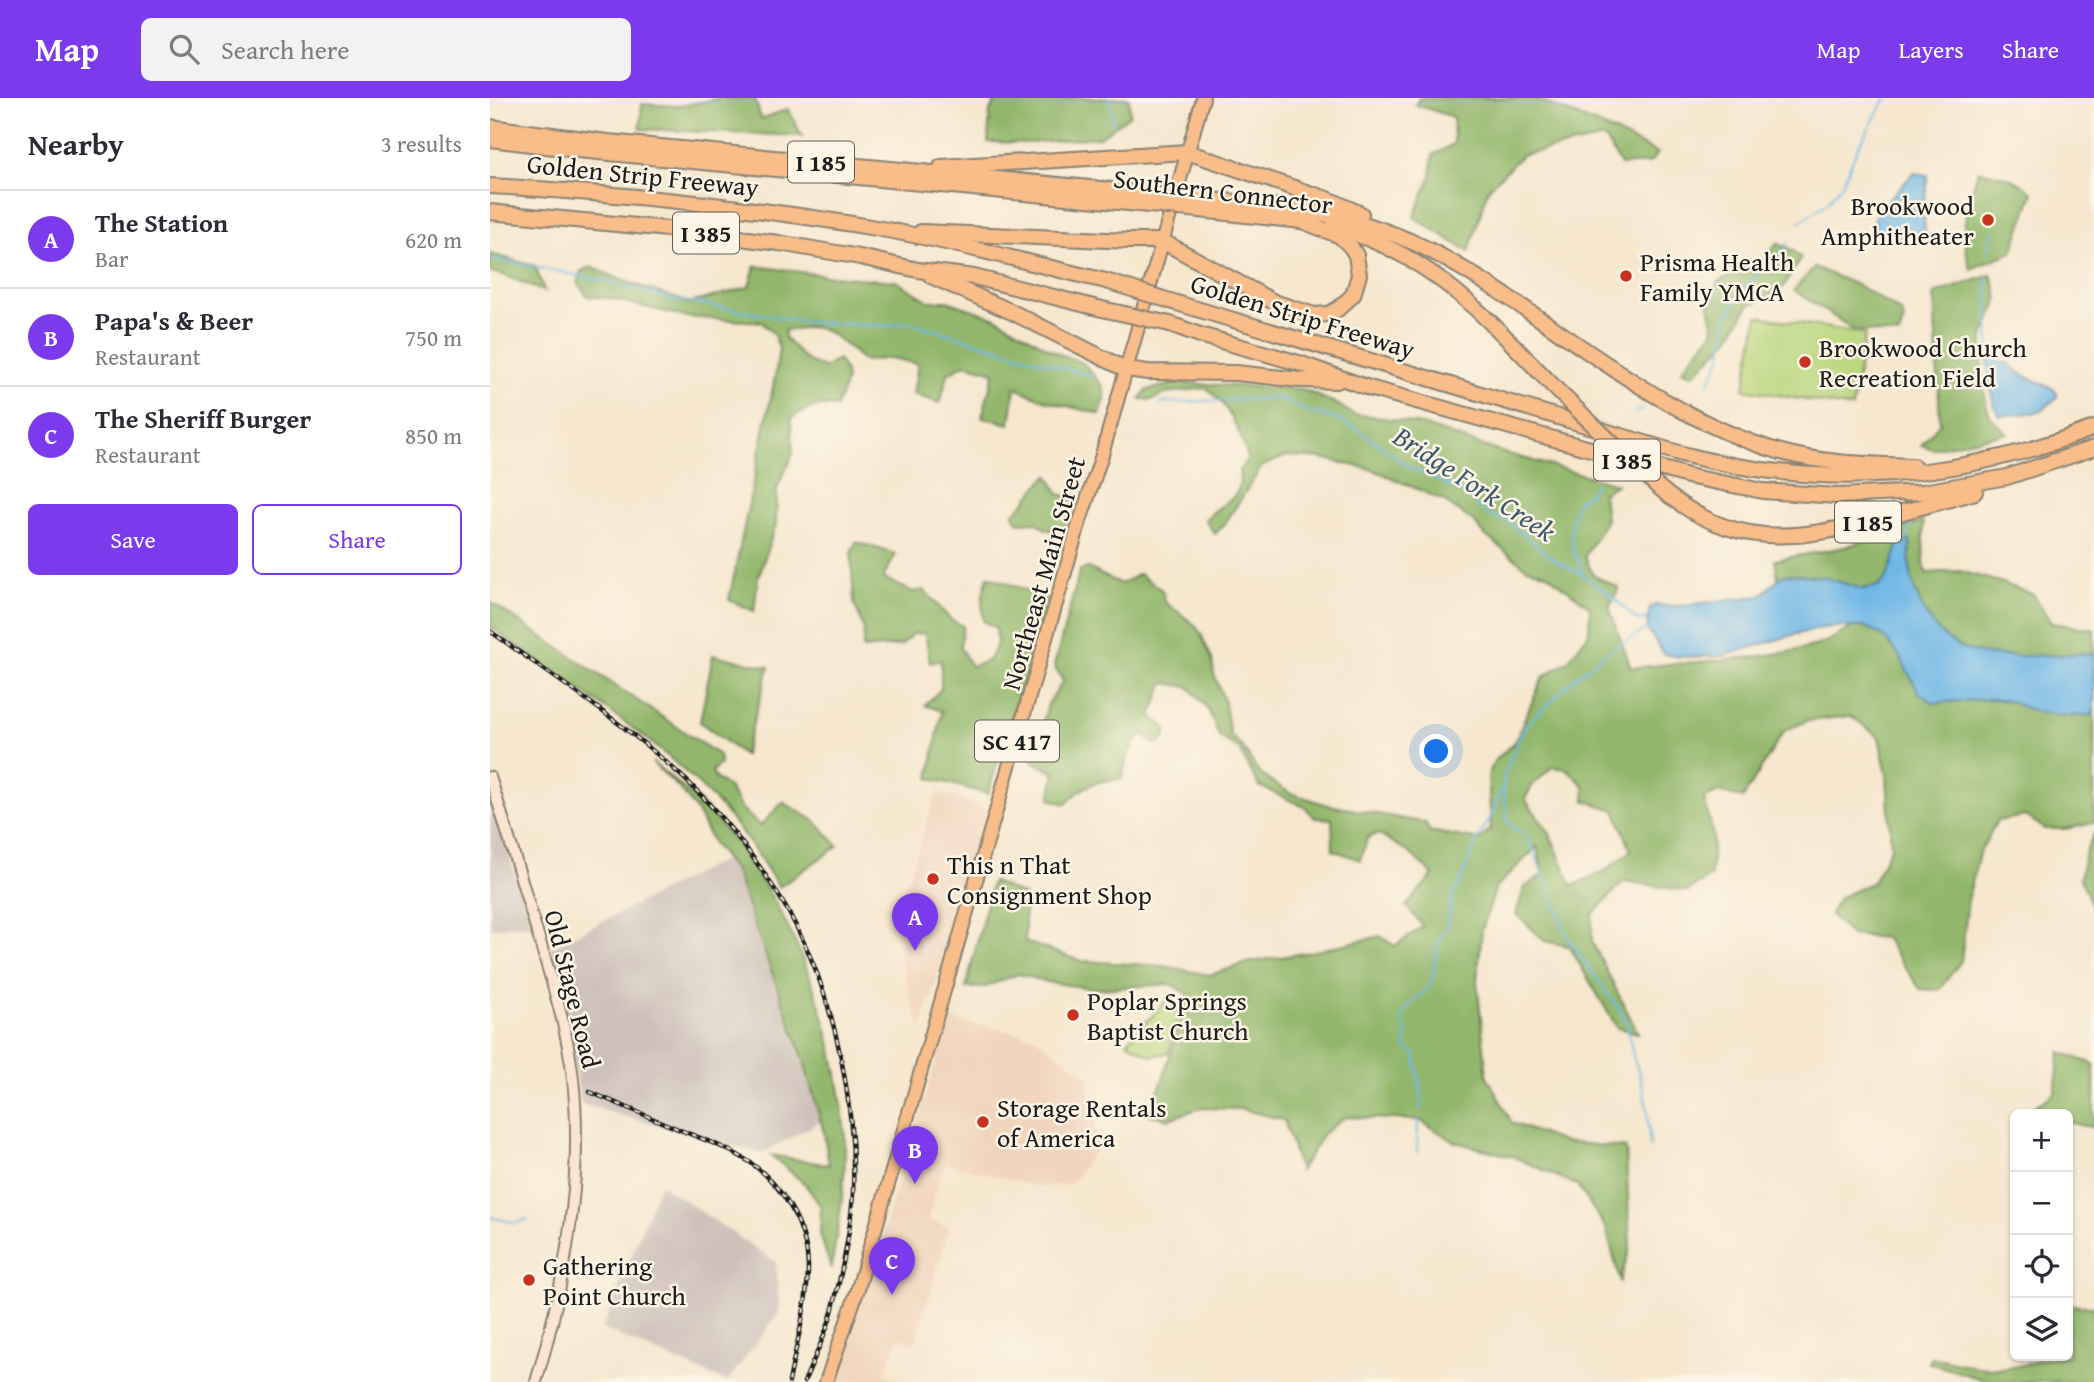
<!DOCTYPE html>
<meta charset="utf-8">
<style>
:root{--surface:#fff;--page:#f2f2f3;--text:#2b2b33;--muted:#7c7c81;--line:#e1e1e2;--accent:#7c3aed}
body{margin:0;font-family:"Gentium Book Plus",serif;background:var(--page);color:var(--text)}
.controls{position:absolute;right:21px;bottom:21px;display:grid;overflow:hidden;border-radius:10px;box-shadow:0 2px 5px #0004}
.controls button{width:63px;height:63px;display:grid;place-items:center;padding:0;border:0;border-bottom:2px solid var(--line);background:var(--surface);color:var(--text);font:35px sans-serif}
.you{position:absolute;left:947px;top:654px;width:24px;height:24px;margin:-18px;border:5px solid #fff;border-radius:50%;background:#1a73e8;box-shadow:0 0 0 10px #1a73e833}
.badge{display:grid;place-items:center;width:46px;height:46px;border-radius:50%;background:var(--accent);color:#fff;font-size:23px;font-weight:700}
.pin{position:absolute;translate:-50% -58px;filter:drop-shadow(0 2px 4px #0008)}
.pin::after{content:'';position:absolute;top:37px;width:24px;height:21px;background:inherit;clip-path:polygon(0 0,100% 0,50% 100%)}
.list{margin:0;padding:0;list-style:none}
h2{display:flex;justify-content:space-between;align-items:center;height:91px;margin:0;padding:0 28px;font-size:30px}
h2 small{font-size:23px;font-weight:400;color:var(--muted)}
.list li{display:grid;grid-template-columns:46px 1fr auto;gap:21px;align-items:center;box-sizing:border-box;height:98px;padding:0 28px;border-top:2px solid var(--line)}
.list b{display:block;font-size:26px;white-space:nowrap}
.list p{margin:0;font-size:23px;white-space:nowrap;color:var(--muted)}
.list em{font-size:23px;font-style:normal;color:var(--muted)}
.actions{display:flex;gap:14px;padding:21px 28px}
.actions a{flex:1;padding:16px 0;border:2px solid var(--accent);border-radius:10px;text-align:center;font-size:24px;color:var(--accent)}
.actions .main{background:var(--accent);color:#fff}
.icon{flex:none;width:38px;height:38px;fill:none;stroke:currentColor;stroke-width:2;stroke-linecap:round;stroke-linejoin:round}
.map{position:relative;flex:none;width:1604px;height:1284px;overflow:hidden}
header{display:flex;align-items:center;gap:42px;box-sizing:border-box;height:98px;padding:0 35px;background:var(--accent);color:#fff}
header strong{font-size:33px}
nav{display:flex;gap:38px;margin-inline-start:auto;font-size:24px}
.search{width:490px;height:63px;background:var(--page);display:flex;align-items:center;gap:18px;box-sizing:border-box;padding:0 24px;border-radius:10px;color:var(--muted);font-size:26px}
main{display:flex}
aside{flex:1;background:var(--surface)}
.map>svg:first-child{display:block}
.built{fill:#f1d5bd}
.industrial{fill:#cec1ba}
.green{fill:#b8d67c;stroke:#6a794c;stroke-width:2}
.forest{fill:#92b76c;stroke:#576a44;stroke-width:2;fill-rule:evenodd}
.water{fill:#6eb7e6;stroke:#456a81;stroke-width:2}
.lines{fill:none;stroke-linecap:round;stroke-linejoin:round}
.stream{stroke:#6eb7e6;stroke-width:2}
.secondary-casing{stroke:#898275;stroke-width:14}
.primary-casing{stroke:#898275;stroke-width:16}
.highway-casing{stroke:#898275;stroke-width:18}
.secondary{stroke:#fce5d0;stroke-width:10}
.primary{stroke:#f8bd89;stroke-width:12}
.highway{stroke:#f8bd89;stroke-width:14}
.rail-casing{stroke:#1c1c1c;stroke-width:4.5}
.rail{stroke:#fcf5e5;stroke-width:2;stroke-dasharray:5;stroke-linecap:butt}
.highway-bridge-casing{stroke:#898275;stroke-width:18;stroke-linecap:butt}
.highway-bridge{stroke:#f8bd89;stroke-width:14}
.poi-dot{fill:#c8321e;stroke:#fcf5e5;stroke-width:2.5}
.labels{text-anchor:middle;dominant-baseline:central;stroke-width:5;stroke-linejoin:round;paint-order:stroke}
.shield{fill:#fcf5e5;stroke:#5f5d58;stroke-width:2}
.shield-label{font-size:24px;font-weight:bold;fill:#1c1c1c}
.street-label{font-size:26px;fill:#1c1c1c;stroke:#fcf5e5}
.poi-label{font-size:26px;fill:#1c1c1c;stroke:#fcf5e5;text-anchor:start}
.water-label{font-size:28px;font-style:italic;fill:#3d5a6d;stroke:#fcf5e5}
</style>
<header>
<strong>Map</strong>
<div class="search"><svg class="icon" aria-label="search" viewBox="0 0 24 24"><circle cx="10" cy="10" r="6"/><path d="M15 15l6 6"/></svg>Search here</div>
<nav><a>Map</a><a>Layers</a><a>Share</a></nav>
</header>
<main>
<aside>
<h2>Nearby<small>3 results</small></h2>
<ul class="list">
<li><span class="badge">A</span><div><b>The Station</b><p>Bar</p></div><em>620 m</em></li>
<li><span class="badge">B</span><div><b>Papa's &amp; Beer</b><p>Restaurant</p></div><em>750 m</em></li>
<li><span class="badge">C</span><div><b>The Sheriff Burger</b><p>Restaurant</p></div><em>850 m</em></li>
</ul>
<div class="actions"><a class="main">Save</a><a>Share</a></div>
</aside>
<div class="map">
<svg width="1604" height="1284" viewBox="0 0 1604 1284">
<rect width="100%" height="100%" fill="#fcf5e5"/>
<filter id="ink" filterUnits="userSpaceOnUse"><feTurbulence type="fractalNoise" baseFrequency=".0143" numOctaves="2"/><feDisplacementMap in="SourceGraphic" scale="14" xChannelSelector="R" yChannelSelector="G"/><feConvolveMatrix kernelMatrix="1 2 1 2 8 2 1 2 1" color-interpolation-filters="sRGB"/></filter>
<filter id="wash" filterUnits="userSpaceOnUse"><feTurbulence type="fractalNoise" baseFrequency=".00686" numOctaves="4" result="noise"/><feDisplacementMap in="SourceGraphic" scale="28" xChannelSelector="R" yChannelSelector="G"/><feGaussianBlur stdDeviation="1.57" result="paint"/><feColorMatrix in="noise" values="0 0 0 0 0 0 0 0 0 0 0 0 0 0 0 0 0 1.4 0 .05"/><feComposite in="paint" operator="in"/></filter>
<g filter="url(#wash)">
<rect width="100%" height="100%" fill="#f6e7ce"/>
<g class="built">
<path d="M447,694l50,16 -37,130 -29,89 -12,-34 -15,-70z"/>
<path d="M459,922l84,16 55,40 10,70 -27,38 -31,3 -95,-24 -18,57 22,7 -34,118 -16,-8 -14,37 17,8h-71l32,-85z"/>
</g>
<g class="industrial">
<path d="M0,696l41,130 -41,4z"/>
<path d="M239,759l94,263 -62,34 -180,-50 -9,-54 -26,-100z"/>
<path d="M170,1086l116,78 4,49 -53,71 -125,-53z"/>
</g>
<g class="green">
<path d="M1268,218l107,18 -13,74 -108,-19z"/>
<path d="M686,899l6,5 -14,51 -17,3 -24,-14 38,-40z"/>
</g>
<g class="forest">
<path d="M230,0h35l6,21 27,-10 14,27 -162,-7 2,-25 38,2z"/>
<path d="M507,0h132l1,17 -30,22 -74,6 -38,-1 2,-31z"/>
<path d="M929,0h115l70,29 54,26 -9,10 -28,2 -17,-27 -82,17 -34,34 -19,63 -55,-35 17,-41 2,-21 21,-11 -1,-27 -37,-12z"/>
<path d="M1488,73c21,3 40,7 55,22l-21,59 -41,17c-13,-37 -5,-61 7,-98z"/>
<path d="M1287,145l15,7 9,8 -19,31 -33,16 -21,35 -35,35 -11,-5 32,-40 -6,-30 11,-19 47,-22z"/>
<path d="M0,156l45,12 10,26 -44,-18 -11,-2z"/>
<path d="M265,168l76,10 65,5 33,20h18l50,17 60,35 26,10 20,23 2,13 -5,15 -53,-13 -32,-13 -5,36 -28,-7 12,-45 -29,-8 -17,10 -8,29 -27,-9 5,-30 -27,-6 -27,3c-15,-12 -32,-32 -52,-34 -8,0 -15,4 -27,3v8l21,22 18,8 14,-9c14,18 6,29 -2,48 -19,-3 -29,0 -45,12l2,35 -16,34 -1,36 -18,54 -4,33 -25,-11 46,-223 4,-28 -5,-15 -13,-12 -76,-5 -72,-18 -26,-3 -9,-13 3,-12 10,-4 33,14 66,22 59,-16z"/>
<path d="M1324,169l45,19 42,26 3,8 -5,15 -45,-5 -60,-40z"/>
<path d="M1501,177c13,31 4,28 -6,56 -6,15 -2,67 4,82 3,8 13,15 18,20l-74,16 -12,-4 19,-22 -6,-129z"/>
<path d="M689,285l123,6 35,15 17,11 18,1 50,9 76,26 119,33 -14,9 3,28 -21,35 8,19 26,13 -10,19 22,61c57,-7 128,-7 183,-22 15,-4 30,-14 43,-22l-77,-32 -5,-32 70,-13 78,-26c2,17 -2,36 3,52l34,-2 40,11 34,13 17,28 43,6v194l-29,6h-20l-19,-13 -29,5 -18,33 -11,44 -7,63 -22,29 -19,-1 -35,-51 -34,-3 -21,-21 9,-16 34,-16 18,-34 -4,-73 -8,-38 -28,-21 -44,5 -23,10 -41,67 -25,-6 -14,7 9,35 -2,42 -23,15 -64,-10 -32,34v27l46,91 -21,-5 -48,-82 -24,-5 -29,-27 9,-27 18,-13 -6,-27 -41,40 -14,43 -5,50 10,96 25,47 51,19 63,6 4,100 -10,33 -14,-53 -29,-43 -63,-28 -59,-15 -36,-22 -74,-3 -22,17 -23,37 -16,-51 -43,-11 -40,-1 -32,11 -20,-4 14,-36 25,-84 -17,-11 -74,5 -50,-7 -29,-8 -33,13 -19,1 26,-107 33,15v46l57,19 81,5 46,9 42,-13 59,-10 70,-16 15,10 28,-20 -17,-20 27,-31 -23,-22 -31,-19 -11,3 -8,23 -27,-10 -1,-31 -17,-1 -10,-11 -46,-21 -20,-37 -20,-13 -11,-27 -19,-22 -25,-4 -13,33 14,11 1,9 -6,7h-8l-7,-9c-17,10 -19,28 -23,45 -25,1 -40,6 -56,25l-16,-5 5,-26 -23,-12 16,-57 15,-23 -9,-15 26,-96 8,-2 33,16 18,-10 23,16 3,12 30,23 6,9 11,25 2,15 11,29 5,32 11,10 19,29 30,19 38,12 98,18 3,8 51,9 11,-12 -3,-52 6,-15 20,-18 29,-66 25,-16 21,-28 1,-26 -43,-33 -20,-6 -41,-32 -12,-14 -32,-22 -68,-30 -54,-12 -33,-2 -25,10 -38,59 -9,9 -10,-14c15,-19 40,-18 34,-49l9,-13c-8,-27 -19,-52 -41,-70l-40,5 -16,7 -11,-1 7,-9zM1062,669l15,2 17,17 1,15 30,9 16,41 -28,21 -31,14 -23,-54 -24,-33 7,-13z"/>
<path d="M558,377l11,19 16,5 -13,35 -18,-6 -8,-6 -17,1 -6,-9c14,-12 22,-27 35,-39z"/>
<path d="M366,444l40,12 -13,24 30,14 11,-2 27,30 12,6 -3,21 11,19 17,-5 9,-16 -1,-17 -13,-7 -1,-23 6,-22 60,22 -60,196 -59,-16 13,-67 -17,-6 16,-16v-29l-11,3 -5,-30 -13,1 -10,11 -39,4 1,-20 -10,-26 -3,-50z"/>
<path d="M0,504l229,153 1,9 -8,7 3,7 13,9 13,21 19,18 23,-24 32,19 23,25 -59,41c-18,-28 -37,-57 -60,-82 -62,-68 -155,-124 -229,-179z"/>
<path d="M223,557l56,12 -25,88 -44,-33z"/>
<path d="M162,664c24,20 50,40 70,64 71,85 112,191 122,300 4,47 -5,97 -13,143l-11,-35 1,-27 -16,-23 -34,-29 58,10 -5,-32 -20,-72 -69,-190 -21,-26 -18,-35 -16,-21z"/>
<path d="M1604,735v76l-14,-31 6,-27z"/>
<path d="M1570,954l34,12v64l-26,-6v-8h-31l-11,-2 29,-19z"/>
<path d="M1578,1207l26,2v75h-103l-62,-19 3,-6c24,5 51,14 76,11 21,-3 38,-12 60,-12z"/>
</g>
<g class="water">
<path d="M1424,75l14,2 -4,31 1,28c-12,9 -33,5 -46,-1 -6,-8 -6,-13 -2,-22z"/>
<path d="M1499,256l11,9h7l16,12 29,13 5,5v5l-18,14 -40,4c-9,-16 -8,-28 -10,-45 0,-8 -2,-10 0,-17z"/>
<path d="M1416,443h4c0,9 -1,18 0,27 4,32 23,68 55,81 32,12 94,5 129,4v59l-3,3 -25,1 -29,-4 -29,-11 -18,-2 -56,4 -15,-10 -19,-36 -15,-19 -19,-11h-37l-33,7 -73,22 -43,1 -16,-3 -17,-25 3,-21 5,-3 22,1 83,-10 22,-20 7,-2 35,3 38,12 17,-3 8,-9 11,-31z"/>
</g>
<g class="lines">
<g class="stream">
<path d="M620,0l3,27"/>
<path d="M1310,124l27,-19 15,-19 16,-37 28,-49"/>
<path d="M1497,157l6,-24"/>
<path d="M0,162h10l105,21 68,18 132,23 80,4 23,-4 184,54"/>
<path d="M1497,180l2,76"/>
<path d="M1219,285l13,-28 5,-37 12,-25 20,-19 13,-8 16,-23"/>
<path d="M671,305l117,-5 32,14 28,7 21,11 47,35 59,28 22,21 21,8 48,39 27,14 28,20 26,25 10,-1"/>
<path d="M1146,315l6,-5"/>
<path d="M1416,443l7,-22"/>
<path d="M1093,475c-1,-9 -6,-13 -9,-21 -6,-17 -2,-35 4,-52l8,-4 10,-12"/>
<path d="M1157,531l-43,25 -29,24 -51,49 -19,46 -2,11 4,36 6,8 13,7 7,14 36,91 57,79 7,37 7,19 7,33 3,39"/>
<path d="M930,1011l2,-8 -7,-47 -10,-7 2,-14 -6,-15 7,-12 20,-17 6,-17 4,-30 9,-16 6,-32 5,-7 19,-47 13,-21 13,-34"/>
<path d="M927,1055l1,-34"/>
<path d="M0,1119l26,6 12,-4"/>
</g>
</g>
</g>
<g filter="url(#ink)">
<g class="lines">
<g class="secondary-casing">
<path id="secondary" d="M0,679c18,56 34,112 51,168 13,44 27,88 32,134 11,101 -8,205 -37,303"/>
</g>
<g class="primary-casing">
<path id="primary" d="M336,1284l31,-90 222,-768 22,-66 102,-360"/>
</g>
<g class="highway-casing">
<g id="highway">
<path d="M0,29l118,15 545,52"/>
<path d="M0,41l88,11 571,55"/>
<path d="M451,69l246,-15 143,48 31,14"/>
<path d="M0,88c135,8 269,21 403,45 71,13 142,34 213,50"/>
<path d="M701,100c89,8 166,13 246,56 116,63 215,161 344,198 44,12 87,12 132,14"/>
<path d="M700,111l120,13"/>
<path d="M0,114l189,18 100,13 81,14 58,13 56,7 128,32"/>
<path d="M843,129c100,26 157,95 226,165"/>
<path d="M431,134l210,9h31l112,61 40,13 14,-1 10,-5 15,-14 6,-20 -3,-20 -5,-8 -11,-11 -38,-15"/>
<path d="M441,178l81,36 113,57 23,3 88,1 64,7 37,1"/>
<path d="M690,206l502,150c142,37 276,26 412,-26"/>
<path d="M680,226l30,11 102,29 67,24 323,89 71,14 74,5 86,-4 84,-15 87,-29"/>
<path d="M1166,387c75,65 137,57 226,33 31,-9 62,-17 93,-26"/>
</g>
</g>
<use href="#secondary" class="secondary"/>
<use href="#primary" class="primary"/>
<use href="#highway" class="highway"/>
<g class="rail-casing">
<g id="rail">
<path d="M0,533c66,48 138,94 198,151 39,38 83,95 108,144 40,77 60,181 57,267 -2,38 -11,78 -20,115 -6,25 -19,50 -29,74"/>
<path d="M100,994c29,12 59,25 88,37 24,10 51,19 73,34 32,23 56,63 57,103 0,39 -12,79 -19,116"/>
</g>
</g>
<use href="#rail" class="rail"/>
<g class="highway-bridge-casing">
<g id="highway-bridge">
<path d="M663,96l38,4"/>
<path d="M659,107l41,4"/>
<path d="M616,183l74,23"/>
<path d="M612,211l68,15"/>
<path d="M1069,294l97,93"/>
</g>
</g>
<use href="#highway-bridge" class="highway-bridge"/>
</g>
</g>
<g class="poi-dot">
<circle cx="1498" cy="122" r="7"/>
<circle cx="1136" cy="178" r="7"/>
<circle cx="1315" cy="264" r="7"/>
<circle cx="443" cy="781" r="7"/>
<circle cx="583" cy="917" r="7"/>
<circle cx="493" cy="1024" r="7"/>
<circle cx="39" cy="1182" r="7"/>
</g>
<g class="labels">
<g class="shield">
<rect x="298" y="43.5" width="66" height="41" rx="5"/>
<rect x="183" y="114.5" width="66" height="41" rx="5"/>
<rect x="1104" y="341.5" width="66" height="41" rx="5"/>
<rect x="1345" y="403.5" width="66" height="41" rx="5"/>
<rect x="485" y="622.5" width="84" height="41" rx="5"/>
</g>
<g class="shield-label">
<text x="331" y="64">I 185</text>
<text x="216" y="135">I 385</text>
<text x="1137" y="362">I 385</text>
<text x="1378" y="424">I 185</text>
<text x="527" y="643">SC 417</text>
</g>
<g class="street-label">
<text transform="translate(153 77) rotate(6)">Golden Strip Freeway</text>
<text transform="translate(733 93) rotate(7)">Southern Connector</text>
<text transform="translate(813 218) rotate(17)">Golden Strip Freeway</text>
<text transform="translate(553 475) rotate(-74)">Northeast Main Street</text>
<text transform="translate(83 891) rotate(76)">Old Stage Road</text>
</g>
<g class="poi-label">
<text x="1484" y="107" text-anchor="end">Brookwood<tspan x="1484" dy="30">Amphitheater</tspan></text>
<text x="1150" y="163">Prisma Health<tspan x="1150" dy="30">Family YMCA</tspan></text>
<text x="1329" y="249">Brookwood Church<tspan x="1329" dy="30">Recreation Field</tspan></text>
<text x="457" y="766">This n That<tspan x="457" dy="30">Consignment Shop</tspan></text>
<text x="597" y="902">Poplar Springs<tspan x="597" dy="30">Baptist Church</tspan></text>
<text x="507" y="1009">Storage Rentals<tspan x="507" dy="30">of America</tspan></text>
<text x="53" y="1167">Gathering<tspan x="53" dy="30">Point Church</tspan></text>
</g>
<g class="water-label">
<text transform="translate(985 385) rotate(33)">Bridge Fork Creek</text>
</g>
</g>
</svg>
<div class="controls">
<button>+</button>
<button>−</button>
<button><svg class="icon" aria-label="locate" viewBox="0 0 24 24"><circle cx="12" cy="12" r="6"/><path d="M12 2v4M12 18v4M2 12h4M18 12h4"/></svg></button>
<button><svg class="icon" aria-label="layers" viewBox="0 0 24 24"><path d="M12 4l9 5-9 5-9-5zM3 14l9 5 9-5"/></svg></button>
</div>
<div class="you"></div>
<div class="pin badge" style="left:425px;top:853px">A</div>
<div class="pin badge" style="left:425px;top:1086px">B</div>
<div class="pin badge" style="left:402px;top:1197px">C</div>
</div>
</main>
